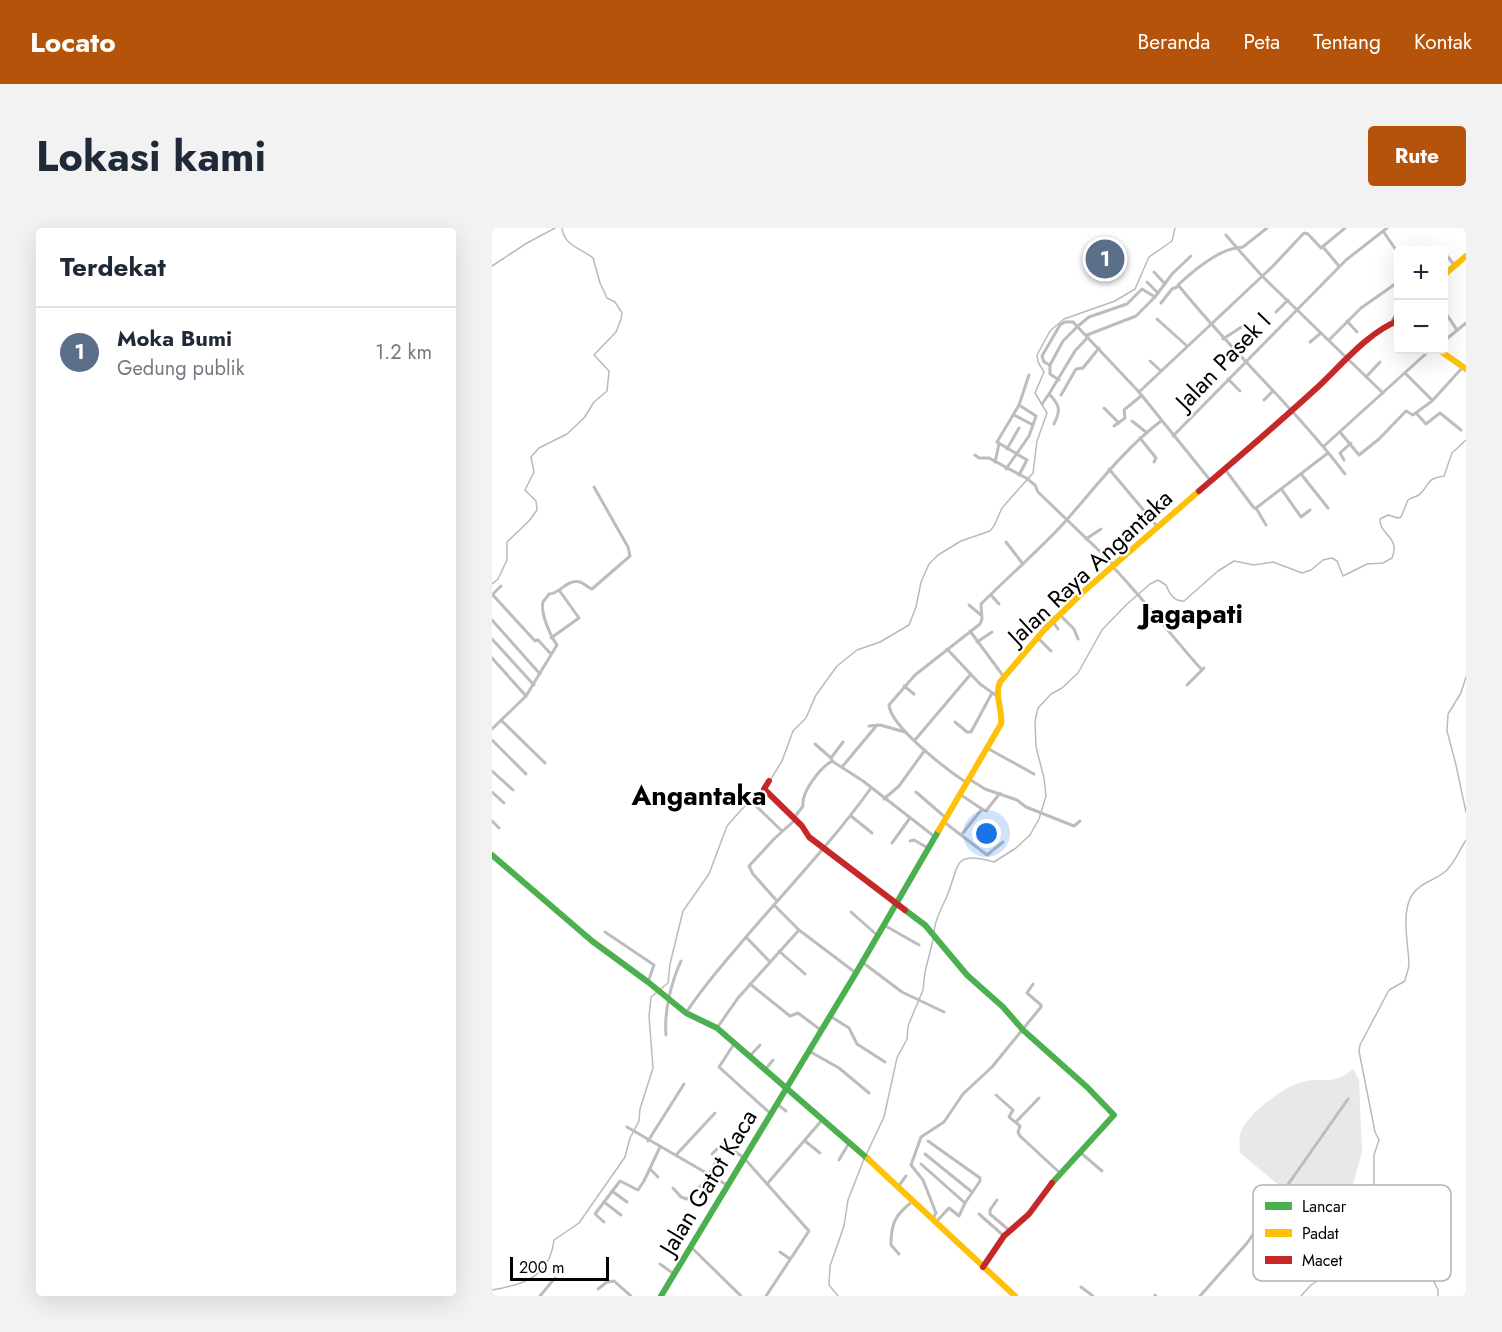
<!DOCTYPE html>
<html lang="id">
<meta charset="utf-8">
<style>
:root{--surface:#fff;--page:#f2f2f3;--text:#1f2937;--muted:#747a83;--line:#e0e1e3;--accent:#b45309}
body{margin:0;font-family:Jost,sans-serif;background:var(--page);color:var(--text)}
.controls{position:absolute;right:18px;top:18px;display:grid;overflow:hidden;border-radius:6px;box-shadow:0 6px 24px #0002}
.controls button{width:54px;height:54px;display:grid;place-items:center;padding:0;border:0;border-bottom:2px solid var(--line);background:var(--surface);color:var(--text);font:30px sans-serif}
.scale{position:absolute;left:18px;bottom:15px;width:99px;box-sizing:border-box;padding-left:6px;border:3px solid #000;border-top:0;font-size:16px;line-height:21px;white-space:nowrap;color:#000;-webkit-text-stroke:4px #fff;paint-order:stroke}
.you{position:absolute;left:495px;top:606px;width:21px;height:21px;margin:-15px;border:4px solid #fff;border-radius:50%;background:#1a73e8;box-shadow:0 0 0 9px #1a73e833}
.badge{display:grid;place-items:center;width:39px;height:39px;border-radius:50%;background:var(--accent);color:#fff;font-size:20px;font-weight:700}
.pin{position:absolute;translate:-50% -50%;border:3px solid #fff;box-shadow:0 2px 6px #0006}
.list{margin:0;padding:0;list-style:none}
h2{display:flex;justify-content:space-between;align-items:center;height:78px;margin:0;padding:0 24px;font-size:26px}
h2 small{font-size:20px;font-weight:400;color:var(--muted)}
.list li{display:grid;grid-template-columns:39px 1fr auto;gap:18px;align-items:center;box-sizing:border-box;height:90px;padding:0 24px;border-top:2px solid var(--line)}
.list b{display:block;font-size:22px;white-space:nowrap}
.list p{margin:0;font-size:20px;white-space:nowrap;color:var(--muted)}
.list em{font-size:20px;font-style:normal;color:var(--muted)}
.map{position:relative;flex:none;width:974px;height:1068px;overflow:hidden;border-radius:6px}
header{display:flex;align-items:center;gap:36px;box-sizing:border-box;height:84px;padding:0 30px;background:var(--accent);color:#fff}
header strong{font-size:28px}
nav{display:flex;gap:33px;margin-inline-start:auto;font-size:21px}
.intro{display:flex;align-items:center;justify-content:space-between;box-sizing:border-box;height:144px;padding:0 36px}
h1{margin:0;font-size:42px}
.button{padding:15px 27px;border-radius:6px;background:var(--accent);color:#fff;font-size:21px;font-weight:700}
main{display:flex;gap:36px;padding:0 36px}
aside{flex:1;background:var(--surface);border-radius:6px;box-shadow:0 6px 24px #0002}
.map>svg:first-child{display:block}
.green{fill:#e8e8e8}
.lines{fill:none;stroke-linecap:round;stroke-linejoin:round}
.stream{stroke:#bababa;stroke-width:1.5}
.street{stroke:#bdbdbd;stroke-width:3}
.fast{stroke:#4caf50;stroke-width:6}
.slow{stroke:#ffc107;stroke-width:6}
.jam{stroke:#c62828;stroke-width:6}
.labels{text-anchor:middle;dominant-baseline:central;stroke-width:4.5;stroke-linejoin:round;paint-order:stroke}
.street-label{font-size:24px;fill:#000;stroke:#fff}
.quarter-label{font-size:27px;font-weight:bold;fill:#000;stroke:#fff}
.key{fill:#fff;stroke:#b2b2b2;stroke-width:1.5}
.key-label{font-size:16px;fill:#000}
</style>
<header>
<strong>Locato</strong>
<nav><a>Beranda</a><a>Peta</a><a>Tentang</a><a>Kontak</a></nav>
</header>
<div class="intro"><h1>Lokasi kami</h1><a class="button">Rute</a></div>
<main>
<aside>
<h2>Terdekat<small></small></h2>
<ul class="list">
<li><span class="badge" style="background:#5c6f8a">1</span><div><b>Moka Bumi</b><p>Gedung publik</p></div><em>1.2 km</em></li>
</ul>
</aside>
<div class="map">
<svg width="974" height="1068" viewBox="0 0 974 1068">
<rect width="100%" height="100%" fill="#fff"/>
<path class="green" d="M861,841l6,11 3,72 -14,51 -13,29 -95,-79c0,-5 -1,-13 0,-18 4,-19 44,-49 62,-53 24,-6 30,5 51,-13z"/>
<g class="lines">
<g class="stream">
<path d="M0,38l35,-23 28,-15"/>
<path d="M0,356l6,-5 9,-19v-18l22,-21 8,-11 -1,-9 -11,-11 9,-18 -3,-15 8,-9 28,-14 17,-16 10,-16 13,-11 2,-20 -15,-16 22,-23 5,-13 1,-6 -7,-11 -8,-4 -7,-15 -7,-25c-12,-10 -29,-12 -31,-30"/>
<path d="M974,449l-5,16 -13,21 -1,17 9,34 10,47"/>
<path d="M279,551l11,-18 11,-30 13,-13 10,-23 21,-29 20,-16 23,-8 29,-17 7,-18 5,-25 8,-18 9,-9 23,-14 29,-10 4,-5 8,-18 31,-35 4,-32 10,-28 -12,-20 9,-21 -6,-10 -1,-7 13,-24 14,-12 51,-18 20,-12 14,-32 23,-16 3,-13"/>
<path d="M442,704c1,-14 8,-24 13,-36 13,-31 5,-46 47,-34l22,-14 14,-13 9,-16 7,-23 -2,-18 -8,-31 -1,-26 3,-13 13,-14 11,-6 16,-15 24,-43 24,-25 24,-21 8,-4 8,5c3,8 8,17 18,16l34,-30 16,-10 20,4 19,-3 29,11 9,-3 12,-10 9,-2 5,3 6,15 24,-12 16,-1 9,-5c9,-21 -13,-23 -12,-39l8,-4 10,3 3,-1 7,-17c4,-3 10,-3 13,-7 10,-11 5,-14 23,-17l8,-23 14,-13"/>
<path d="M374,927l18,-38 13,-59 10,-19 1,-13 15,-36 2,-18 9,-36"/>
<path d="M0,1062c32,-5 58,-14 62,-50l25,-17 46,-66 5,-19 9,-17 1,-12 13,-41 -4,-52 2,-19 17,-14 2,-19 13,-53 26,-37 18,-48 15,-17 20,-19"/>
<path d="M346,1068l-9,-11 1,-19 14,-40 4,-26 16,-41"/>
<path d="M809,1068l10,-11 28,-19 6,-11 3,-12 13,-17 7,-17 11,-10"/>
<path d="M946,1068v-6l-6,-12 -8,-9 -21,-14 -6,-13 -15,-17 -3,-6v-20l-5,-16v-28l5,-15 -4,-8 -16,-81 1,-6 29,-55 16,-9c1,-6 4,-12 4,-18 -1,-20 -8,-51 3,-68 7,-12 24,-15 34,-24 9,-9 13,-20 20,-31"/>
</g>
<g class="street">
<path d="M775,0l-24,19 -6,1 25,28 121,117"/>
<path d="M891,3l15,22"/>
<path d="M831,19l16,19"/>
<path d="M952,24l11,14"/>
<path d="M662,44l11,12"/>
<path d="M655,54l11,11"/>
<path d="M686,57c14,-13 40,-35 59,-37l-11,-13"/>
<path d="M669,75l11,-14 7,-3c52,65 115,121 166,188"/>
<path d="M784,84l12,-12"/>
<path d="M955,87l10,15"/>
<path d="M665,91l30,27"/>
<path d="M855,93l10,11"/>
<path d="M595,107l49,-19 19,-19 17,-23 19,-18"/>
<path d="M731,111l23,-15"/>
<path d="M837,112l32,-32 37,-26"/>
<path d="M952,113l22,-18"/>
<path d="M818,114l11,-9"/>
<path d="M658,133l11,10"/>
<path d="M558,137l-6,-3 -2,-6 18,-31 5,-3h8l66,70 71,88"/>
<path d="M914,146l26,26"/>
<path d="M874,149l14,-15"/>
<path d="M736,151l12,12"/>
<path d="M567,152l-9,-6v-9l13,-24 15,-15 11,-9 38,-13 15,-15 13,8"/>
<path d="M647,164l134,-126 31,-33 4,1 13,14 24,-20"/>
<path d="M569,167l15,-26 7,-1 16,-20"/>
<path d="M772,172l9,-9"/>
<path d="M550,176l7,-10"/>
<path d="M612,180l15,15"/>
<path d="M925,186l9,10 14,-11 21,17"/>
<path d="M522,187l19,10"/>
<path d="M640,193l14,11"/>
<path d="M562,196c7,-14 6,-19 -5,-30l26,-43 13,-14"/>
<path d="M622,198l11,-8 -1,-8 17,-14"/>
<path d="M848,204l19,23 20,-16 27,-28 7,4 19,-14 31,-34"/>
<path d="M681,208l173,-176 41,-32"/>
<path d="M648,210l16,20 -2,4"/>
<path d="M832,218l106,-96"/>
<path d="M515,221l12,-21"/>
<path d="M483,227l4,3h10l37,20 9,7 3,7 76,73"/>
<path d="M852,232l-4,-7 11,-10"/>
<path d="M503,234l4,-18"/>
<path d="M732,240l30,40h2l10,17"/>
<path d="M514,241l23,-33 7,-20 -17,-11"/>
<path d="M617,241l48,57"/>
<path d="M809,246l27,34"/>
<path d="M527,247l8,-15 -30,-18 22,-37 10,-30"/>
<path d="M790,262l19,27 9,-7"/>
<path d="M764,280l72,-55"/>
<path d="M594,311l15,-10"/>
<path d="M514,314l17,22"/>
<path d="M620,338c32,33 59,70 90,104l2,-2"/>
<path d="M0,366l43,47 3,-1 12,13"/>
<path d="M1,366l8,-8"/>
<path d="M499,367l8,9"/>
<path d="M477,377l12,10"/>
<path d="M568,387l14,14 4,10"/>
<path d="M0,392l48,54"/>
<path d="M561,394l5,7"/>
<path d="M478,403l34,46"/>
<path d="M545,409l14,14"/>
<path d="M59,410l28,-20 -20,-28"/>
<path d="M0,411l42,46"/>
<path d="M485,414l15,-10"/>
<path d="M455,421l33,35 17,12"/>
<path d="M0,430l34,38"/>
<path d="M695,457l15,-15"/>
<path d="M412,458l10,8"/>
<path d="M9,492l44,43"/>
<path d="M463,494l12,10h4l21,-39"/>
<path d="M377,498l11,-1 25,7"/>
<path d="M0,501l34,-33 31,-51c-6,-8 -17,-32 -14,-43 1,-2 5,-6 6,-8 11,0 17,-15 31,-12 4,1 8,6 12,7l38,-33 -2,-9 -34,-60"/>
<path d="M0,512l34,34"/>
<path d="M423,512l55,-65"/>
<path d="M323,516l16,14 1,3"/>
<path d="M495,520l47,26"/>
<path d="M339,530l12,-16"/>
<path d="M350,539l35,-42"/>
<path d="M0,543l21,19"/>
<path d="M477,551l16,10 32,11 9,7 48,19 6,-5"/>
<path d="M475,555c-20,-13 -76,-56 -78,-78l26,-30 65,-51 2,-5 -1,-15c27,-27 56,-52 82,-80 32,-36 60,-74 98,-103"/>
<path d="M0,564l12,11"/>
<path d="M424,564l30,26"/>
<path d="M469,567l21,14 -20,25"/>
<path d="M392,571l15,-13 26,-36"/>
<path d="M264,578l26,25"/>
<path d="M490,581l4,2 14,-18"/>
<path d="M359,588l21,17"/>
<path d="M302,590l9,-12c-2,-14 17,-38 29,-45l31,20 72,56"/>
<path d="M0,593l7,7"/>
<path d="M452,594l43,33 16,-13"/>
<path d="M418,613l4,-1 14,8"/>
<path d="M400,615l18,-25"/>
<path d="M285,673l-24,-27 -4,-8 26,-28 20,-18"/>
<path d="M282,677l25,25 57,43"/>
<path d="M359,684l26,23"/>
<path d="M392,697l35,20"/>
<path d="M113,704l49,33 -6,17"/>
<path d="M254,709l24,25"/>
<path d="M287,723l26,23"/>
<path d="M370,734l40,30 42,20"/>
<path d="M258,756l40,32 8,-3 24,18"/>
<path d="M194,785c17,-27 39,-51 60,-76 42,-49 87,-96 125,-149"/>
<path d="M338,788l19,12 8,16 28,18"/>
<path d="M225,800l21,-30 61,-68"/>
<path d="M174,807c-2,-24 5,-52 15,-74"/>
<path d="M242,816l-15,23 52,47"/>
<path d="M317,823l30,17 30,25"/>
<path d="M257,829l11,-12"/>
<path d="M273,842l8,-10"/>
<path d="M504,867l17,15 -4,7 11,9 -2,6 2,4 41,38"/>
<path d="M285,876l9,7"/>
<path d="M524,894l23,-24"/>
<path d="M135,899l100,58"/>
<path d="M156,913l36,-57"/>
<path d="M313,913l15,12"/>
<path d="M436,913l52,37v3l-15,22"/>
<path d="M589,925l21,18"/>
<path d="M220,926l11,-11 21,15 65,73 -43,65"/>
<path d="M433,926l47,38"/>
<path d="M184,927l39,-42"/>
<path d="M347,932l10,-17"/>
<path d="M429,936l44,39 -6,13 -10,-8 -13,14"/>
<path d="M158,941l8,8"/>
<path d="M275,956l55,-64"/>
<path d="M406,959l8,-11"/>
<path d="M181,960l8,9 6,2 17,-16 13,-23"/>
<path d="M120,963l15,11"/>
<path d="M505,972l-7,10v4l20,17"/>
<path d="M112,974l17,13"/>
<path d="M487,986l25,22"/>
<path d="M440,992l4,-7 -13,-33 -12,-15 10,-28 23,-15 19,-28 29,-27 49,-60v-2l-14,-12 6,-9"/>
<path d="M112,994l-9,-8 25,-33 18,9 6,-9 16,-34"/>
<path d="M199,1019l50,49"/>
<path d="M288,1024l10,7"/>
<path d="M407,1026l-8,-9c0,-22 4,-30 22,-44"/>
<path d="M168,1036l14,10"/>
<path d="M589,1059l12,9"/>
<path d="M106,1061l9,-7 7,-1 17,15"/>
<path d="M663,1067l1,1"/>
<path d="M48,1068l15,-18"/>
<path d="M708,1068l47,-53 101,-144"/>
</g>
<g class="fast">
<path d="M902,93l4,-7"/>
<path d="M0,627l100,86 56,41 38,31 31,15 151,131"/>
<path d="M413,682l20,15 42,50 36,32 20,23 64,57 27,28 -62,68"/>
<path d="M169,1068l195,-323 83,-143"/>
</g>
<g class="slow">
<path d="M952,47l22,-19"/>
<path d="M947,122l27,19"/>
<path d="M447,602l62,-106c2,-15 -7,-28 -1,-42l44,-52 39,-38 116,-101"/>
<path d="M376,931l147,137"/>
</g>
<g class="jam">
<path d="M707,263c41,-35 82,-70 121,-106 22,-21 50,-54 78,-64"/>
<path d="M277,553l-5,8 38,37 7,11 96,73"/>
<path d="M491,1039l21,-31 25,-22 23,-31"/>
</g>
</g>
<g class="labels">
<g class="street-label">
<text transform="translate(731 133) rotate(-46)">Jalan Pasek I</text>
<text transform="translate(598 339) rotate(-43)">Jalan Raya Angantaka</text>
<text transform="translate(216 954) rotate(-59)">Jalan Gatot Kaca</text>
</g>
<g class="quarter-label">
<text x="700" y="385">Jagapati</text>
<text x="207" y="567">Angantaka</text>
</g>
</g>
<rect x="761" y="957" width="198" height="96" rx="9" class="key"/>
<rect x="773" y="974" width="27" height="8" fill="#4caf50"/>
<rect x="773" y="1001" width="27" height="8" fill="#ffc107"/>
<rect x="773" y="1028" width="27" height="8" fill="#c62828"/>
<g class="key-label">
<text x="810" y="984">Lancar</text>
<text x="810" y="1011">Padat</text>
<text x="810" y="1038">Macet</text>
</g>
</svg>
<div class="controls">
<button>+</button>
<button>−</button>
</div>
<div class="scale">200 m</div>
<div class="you"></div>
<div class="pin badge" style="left:613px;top:31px;background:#5c6f8a">1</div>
</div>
</main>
